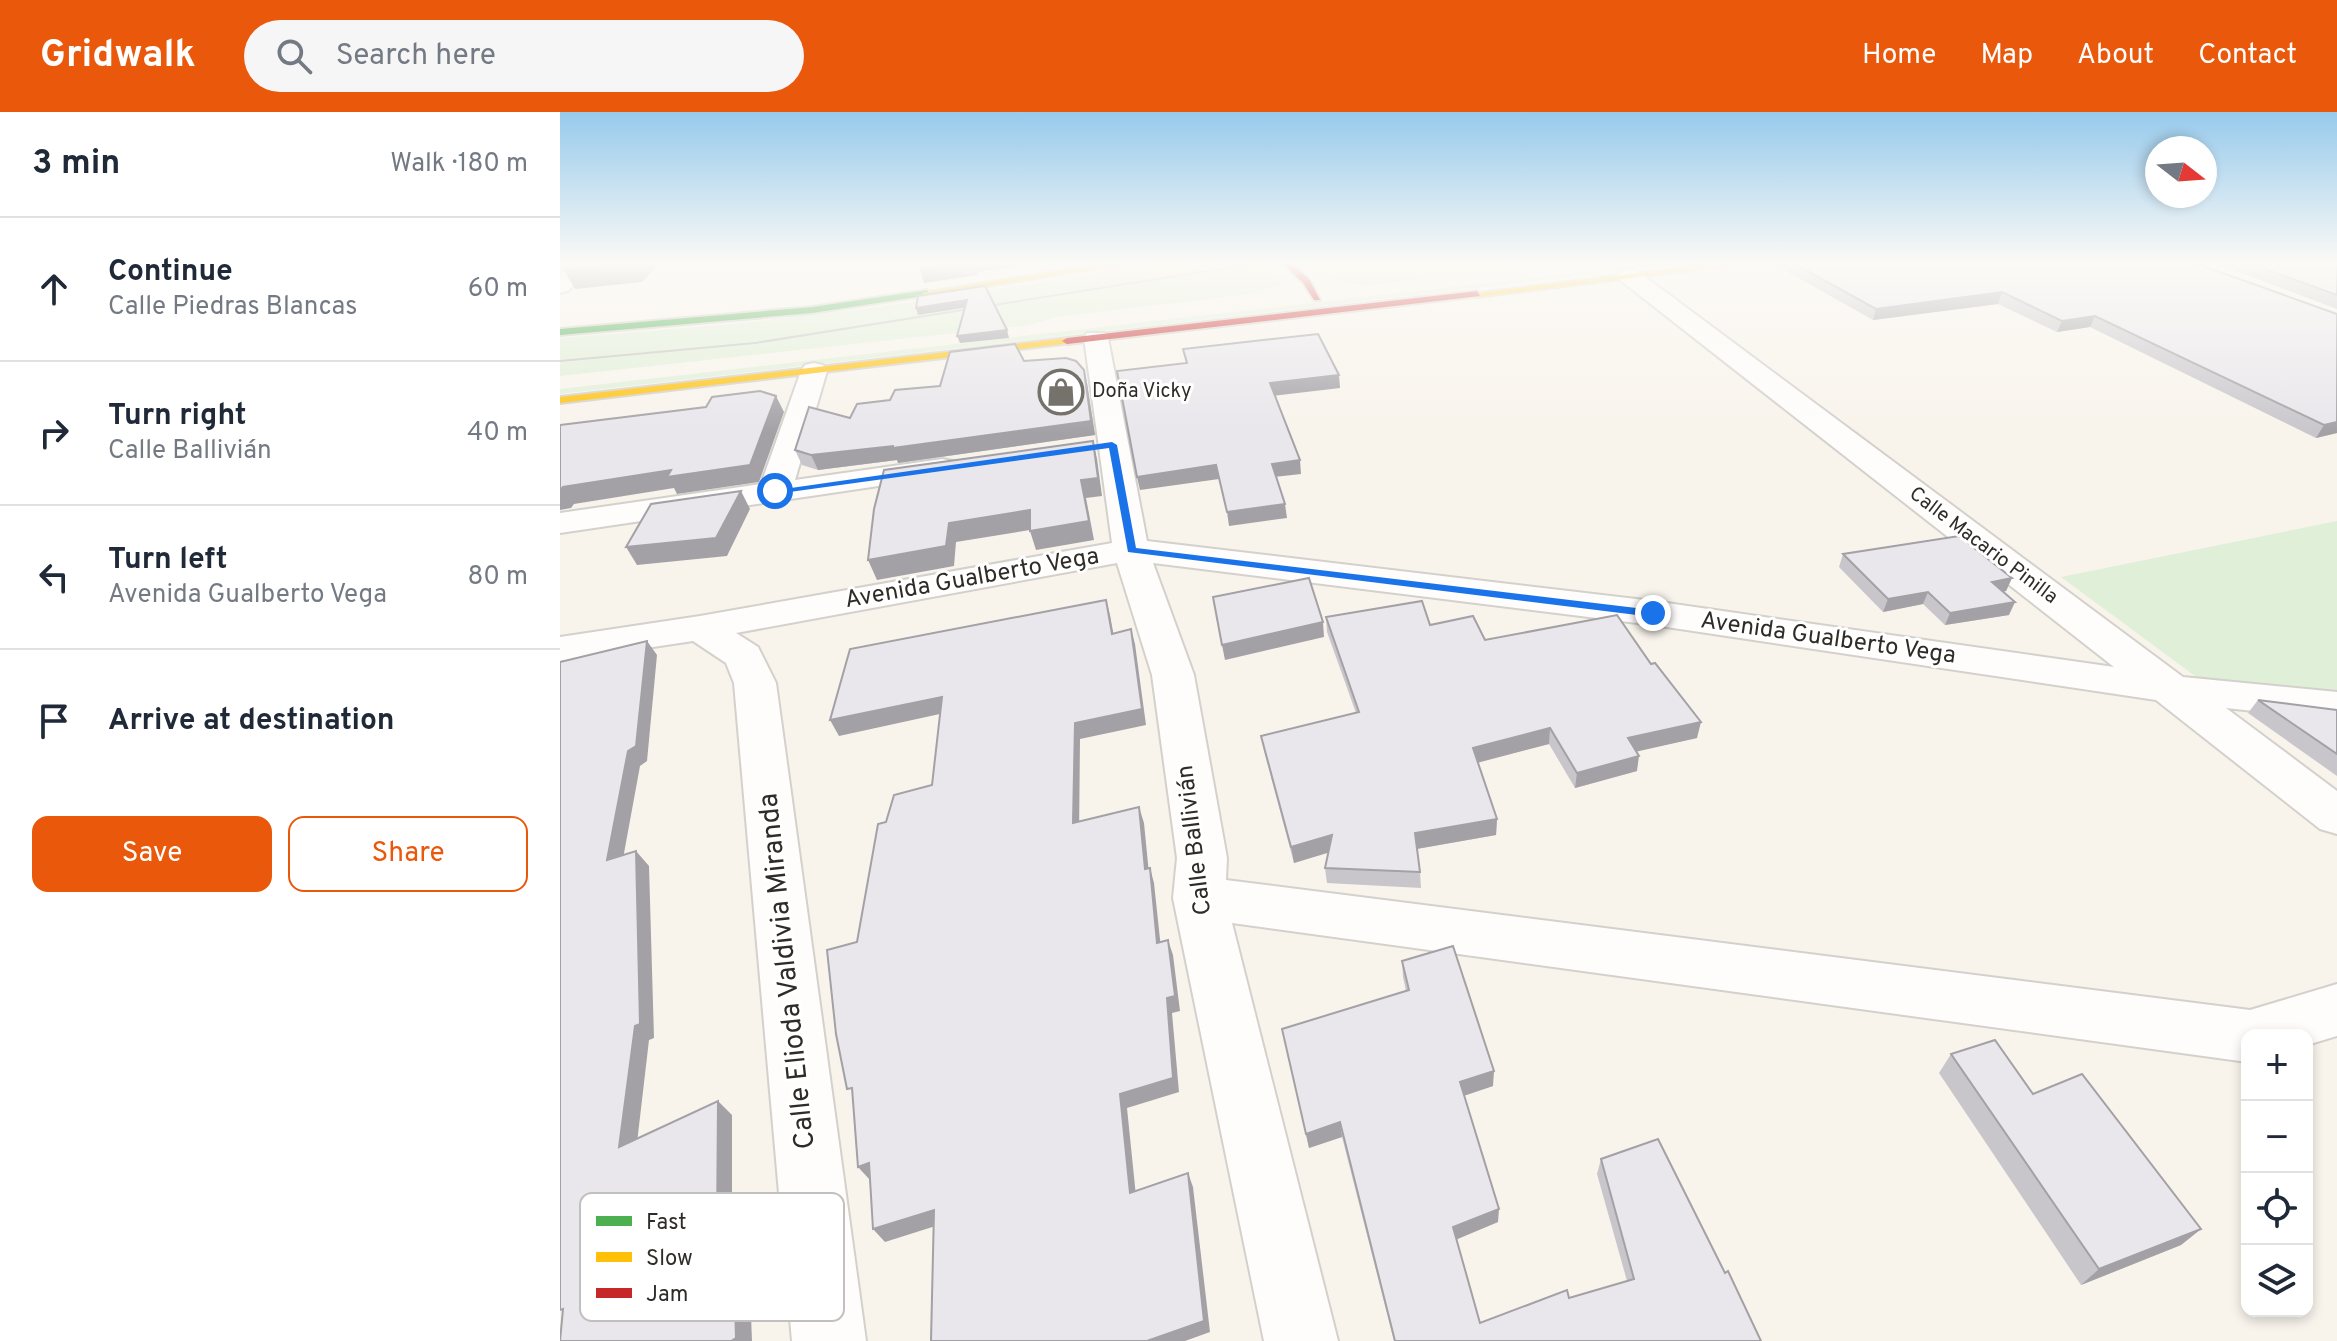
<!DOCTYPE html>
<meta charset="utf-8">
<style>
:root{--surface:#fff;--page:#f6f6f7;--text:#1f2937;--muted:#747a83;--line:#e0e1e3;--accent:#ea580c}
body{margin:0;font-family:Overpass,sans-serif;background:var(--page);color:var(--text)}
.controls{position:absolute;right:24px;bottom:24px;display:grid;overflow:hidden;border-radius:16px;box-shadow:0 4px 12px #0003}
.controls button{width:72px;height:72px;display:grid;place-items:center;padding:0;border:0;border-bottom:2px solid var(--line);background:var(--surface);color:var(--text);font:40px sans-serif}
.compass{position:absolute;left:1585px;top:24px;width:72px;height:72px;border-radius:50%;background:var(--surface);box-shadow:0 4px 12px #0003;rotate:107deg}
.stop{position:absolute;width:24px;height:24px;margin:-18px;border:6px solid #1a73e8;border-radius:50%;background:#fff}
.stop.end{background:#1a73e8;border-color:#fff;box-shadow:0 2px 8px #0008}
.list{margin:0;padding:0;list-style:none}
h2{display:flex;justify-content:space-between;align-items:center;height:104px;margin:0;padding:0 32px;font-size:34px}
h2 small{font-size:26px;font-weight:400;color:var(--muted)}
.list li{display:grid;grid-template-columns:52px 1fr auto;gap:24px;align-items:center;box-sizing:border-box;height:144px;padding:0 32px;border-top:2px solid var(--line)}
.list b{display:block;font-size:30px;white-space:nowrap}
.list p{margin:0;font-size:26px;white-space:nowrap;color:var(--muted)}
.list em{font-size:26px;font-style:normal;color:var(--muted)}
.actions{display:flex;gap:16px;padding:24px 32px}
.actions a{flex:1;padding:18px 0;border:2px solid var(--accent);border-radius:16px;text-align:center;font-size:28px;color:var(--accent)}
.actions .main{background:var(--accent);color:#fff}
.icon{flex:none;width:44px;height:44px;fill:none;stroke:currentColor;stroke-width:2;stroke-linecap:round;stroke-linejoin:round}
.map{position:relative;flex:none;width:1777px;height:1229px;overflow:hidden}
header{display:flex;align-items:center;gap:48px;box-sizing:border-box;height:112px;padding:0 40px;background:var(--accent);color:#fff}
header strong{font-size:38px}
nav{display:flex;gap:44px;margin-inline-start:auto;font-size:28px}
.search{width:560px;height:72px;background:var(--page);display:flex;align-items:center;gap:20px;box-sizing:border-box;padding:0 28px;border-radius:44px;color:var(--muted);font-size:30px}
main{display:flex}
aside{flex:1;background:var(--surface)}
.map>svg:first-child{display:block}
.green{fill:#e0efd8}
.lines{fill:none;stroke-linecap:round;stroke-linejoin:round}
.street-casing{stroke:#d4d0cb;stroke-width:4}
.fast-casing{stroke:#d4d0cb;stroke-width:4}
.slow-casing{stroke:#d4d0cb;stroke-width:4}
.jam-casing{stroke:#d4d0cb;stroke-width:4}
.street{fill:#fefdfc;fill-rule:evenodd}
.fast{fill:#4caf50;fill-rule:evenodd}
.slow{fill:#ffc107;fill-rule:evenodd}
.jam{fill:#c62828;fill-rule:evenodd}
.tram{stroke:#c5c4c2;stroke-width:2}
.wall{fill:#c8c6cb}
.shaded-wall{fill:#a3a1a5}
.building{fill:#e9e6ec;stroke:#a3a1a5;stroke-width:2}
.route{fill:#1a73e8}
.labels{text-anchor:middle;dominant-baseline:central;stroke-width:6;stroke-linejoin:round;paint-order:stroke}
.far-poi-label{font-size:20px;fill:#2f2c27;stroke:#fff;text-anchor:start}
.far-street-label{font-size:20px;fill:#2f2c27;stroke:#fff}
.street-label{font-size:24px;fill:#2f2c27;stroke:#fff}
.near-street-label{font-size:28px;fill:#2f2c27;stroke:#fff}
.key{fill:#fff;stroke:#c1c0be;stroke-width:2}
.key-label{font-size:22px;fill:#2f2c27}
</style>
<header>
<strong>Gridwalk</strong>
<div class="search"><svg class="icon" aria-label="search" viewBox="0 0 24 24"><circle cx="10" cy="10" r="6"/><path d="M15 15l6 6"/></svg>Search here</div>
<nav><a>Home</a><a>Map</a><a>About</a><a>Contact</a></nav>
</header>
<main>
<aside>
<h2>3 min<small>Walk · 180 m</small></h2>
<ul class="list">
<li><svg class="icon" aria-label="ahead" viewBox="0 0 24 24"><path d="M12 20V5M6 11l6-6 6 6"/></svg><div><b>Continue</b><p>Calle Piedras Blancas</p></div><em>60 m</em></li>
<li><svg class="icon" aria-label="right" viewBox="0 0 24 24"><path d="M7 20v-9h11M14 6l5 5-5 5"/></svg><div><b>Turn right</b><p>Calle Ballivián</p></div><em>40 m</em></li>
<li><svg class="icon" aria-label="left" viewBox="0 0 24 24"><path d="M17 20v-9H6M10 6l-5 5 5 5"/></svg><div><b>Turn left</b><p>Avenida Gualberto Vega</p></div><em>80 m</em></li>
<li><svg class="icon" aria-label="arrive" viewBox="0 0 24 24"><path d="M6 21V4h12l-3 4 3 4H6"/></svg><div><b>Arrive at destination</b></div></li>
</ul>
<div class="actions"><a class="main">Save</a><a>Share</a></div>
</aside>
<div class="map">
<svg width="1777" height="1229" viewBox="0 0 1777 1229">
<rect width="100%" height="100%" fill="#f8f4ec"/>
<g class="green">
<path d="M612,150c31,0 92,-10 112,17l-5,6 -27,9 -197,23 -26,8 -469,51v-38l172,-14 138,-16z"/>
<path d="M743,150h289l-229,24 -40,-8z"/>
<path d="M1111,150h31l-1142,132v-5z"/>
<path d="M1777,409v202l-96,-13 -180,-133z"/>
</g>
<g class="lines">
<g class="street-casing">
<g id="street">
<path d="M13,150h23l-28,29 -8,2v-19z"/>
<path d="M1068,156l8,2 547,407 154,15v28l-111,-12 111,83v43l-17,-5 -164,-129 -503,-75 -500,-62 41,112 33,183 -1,22 1024,130 87,-26v52l-30,9v-10h-60v27l-1015,-139 106,418h-74l-91,-443 4,-40 -25,-183 -35,-112 -381,70 22,14 18,36 90,658h-74l-58,-658 -8,-20 -33,-22 -133,20v-24l140,-21 412,-73 -28,-205 3,-5h18l3,5 39,203 506,60 461,66 -494,-387 -3,-5z"/>
<path d="M254,251l9,2 4,6 -32,109 147,-21 11,2 5,7 -5,7 -393,58v-20l201,-29 40,-113 4,-6z"/>
</g>
</g>
<g class="fast-casing">
<path id="fast" d="M367,178l3,5 -118,18 -252,22v-6l252,-22z"/>
</g>
<g class="slow-casing">
<g id="slow">
<path d="M556,150h21l-210,34 -5,-3z"/>
<path d="M1171,150h26l-280,35 -5,-3z"/>
<path d="M507,226l5,3 -1,2 -511,60v-6z"/>
</g>
</g>
<g class="jam-casing">
<g id="jam">
<path d="M721,150h9l19,17 11,21h-6l-11,-17z"/>
<path d="M917,179l3,5 -413,48 -5,-3 5,-3z"/>
</g>
</g>
<use href="#street" class="street"/>
<use href="#fast" class="fast"/>
<use href="#slow" class="slow"/>
<use href="#jam" class="jam"/>
<path class="tram" d="M0,249l195,-18 509,-81"/>
</g>
<g class="wall">
<path d="M1210,150h422l145,171 -21,5 -226,-111 -33,5 -59,-28 -125,16z"/>
<path d="M1652,150h125v47z"/>
<path d="M464,249l60,9 3,13 8,52 -197,28 -1,-3 -79,10 -16,-5 -7,-15 55,-32 40,-18z"/>
<path d="M1283,442l169,24 -6,13 -3,1 6,23 -64,10 -22,-21 -40,8 -44,-45z"/>
<path d="M766,505l104,8 55,15 212,98 -61,13 1,20 -62,17 -26,-44 -71,18 19,57 -1,16 -79,14 3,23 1,16 -94,-5 -2,-15 3,-16 -34,11 -30,-112 -3,-15 95,-23 -29,-81z"/>
<path d="M1698,588l79,10v66l-89,-63z"/>
<path d="M842,849l91,125 -29,10 34,126 -42,17 24,84 147,-42 -30,-107 4,-15 124,114 36,68h-367l-52,-204 -33,11 -27,-119 124,-38 -3,-14z"/>
<path d="M1391,942l82,40 168,135 -20,16 -100,40 -142,-212z"/>
</g>
<g class="shaded-wall">
<path d="M74,150h27l-19,20 -67,7 -11,-19z"/>
<path d="M411,150h73l-67,10 1,3 -54,8 -4,-14z"/>
<path d="M1442,180l-4,12 -125,16 3,-11z"/>
<path d="M407,188l2,7 -51,8 -2,-7z"/>
<path d="M1535,204l-5,11 -33,5 5,-11z"/>
<path d="M447,218l2,8 -49,5 -3,-7z"/>
<path d="M524,258l3,13 8,52 -197,28 -1,-3 -79,10 -7,-15z"/>
<path d="M779,263l1,13 -68,8 -2,-13z"/>
<path d="M216,284l8,16 -25,70 -82,12 -3,-6 -100,16 -3,4 -11,2v-19l3,-4z"/>
<path d="M1777,310v11l-21,5 8,-13z"/>
<path d="M533,329l4,18 5,37 -16,2 8,42 -58,10 -6,-19 51,-51z"/>
<path d="M740,348l1,14 -27,3 -2,-13z"/>
<path d="M656,353l3,14 -79,11 -3,-13z"/>
<path d="M181,379l9,18 -23,47 -90,9 -11,-18z"/>
<path d="M725,392l2,14 -58,8 -2,-14z"/>
<path d="M470,398l6,19 -80,13 -2,24 -77,14 -9,-20 81,-37z"/>
<path d="M1452,466l-6,13 -19,4 5,-13z"/>
<path d="M1368,480l-5,12 -40,8 5,-13z"/>
<path d="M546,488l4,15 6,33 -4,-14z"/>
<path d="M1455,490l-6,13 -64,10 5,-12z"/>
<path d="M763,510l1,15 -99,23 -3,-15z"/>
<path d="M571,517l4,15 11,81 -66,14 -1,99 -6,-15 2,-100z"/>
<path d="M87,529l10,14 -10,106 -7,5 -20,109 -13,-15z"/>
<path d="M382,585l7,15 -110,24 -9,-16z"/>
<path d="M1141,610l-4,16 -71,16 2,-16z"/>
<path d="M990,616l-1,16 -76,20v-16z"/>
<path d="M1079,644l-2,15 -62,17 2,-15z"/>
<path d="M579,695l5,16 6,61 -5,-15z"/>
<path d="M937,707l-1,16 -80,14 -1,-16z"/>
<path d="M772,723l2,16 -40,12 -3,-16z"/>
<path d="M76,739l13,15 5,172 -5,2 -14,120 -16,-13z"/>
<path d="M590,756l4,15 8,75 -5,-15z"/>
<path d="M608,828l5,15 7,56 -8,2 7,79 -52,16 10,98 -7,-13 -10,-99 47,-96z"/>
<path d="M934,959l-1,15 -33,11v-15z"/>
<path d="M158,989l14,14v131l-15,-12z"/>
<path d="M780,1010l2,15 -33,11 -3,-14z"/>
<path d="M309,1051l1,17 -12,-13z"/>
<path d="M628,1061l5,14 17,145 -25,9h-38z"/>
<path d="M939,1097l-1,13 -45,19v-14z"/>
<path d="M374,1098l11,13 -60,19 -12,-13z"/>
<path d="M173,1114l15,12 4,103h-21z"/>
<path d="M1641,1117l-20,16 -100,40 18,-16z"/>
</g>
<g class="building">
<path d="M12,150h62l-2,2 -68,6z"/>
<path d="M361,150h50l-51,7z"/>
<path d="M1231,150h401l145,52v108l-13,3 -229,-109 -33,5 -60,-29 -126,17z"/>
<path d="M1686,150h91v33z"/>
<path d="M425,174l22,44 -50,6 10,-36 -51,8 2,-12z"/>
<path d="M758,222l21,41 -69,8 30,77 -28,4 13,40 -58,8 -11,-47 -79,12 -20,-106 70,-8 -4,-14z"/>
<path d="M455,232l9,17 42,-3 10,3 8,9 7,51 -198,27v-2l-82,9 -16,-5 14,-43 41,11 7,-14 33,-4 5,-10 45,-4 10,-34z"/>
<path d="M200,279l16,5 -26,69 -83,12 4,-7 -108,17 -3,4v-66l146,-18 6,-10z"/>
<path d="M533,329l5,37 -17,2 8,41 -59,10v-21l-81,13 -3,23 -78,14 6,-51 10,-39z"/>
<path d="M181,379l-25,47 -90,9 25,-43z"/>
<path d="M1399,424l53,42 -20,4 23,20 -65,11 -22,-21 -40,7 -45,-45z"/>
<path d="M749,466l14,44 -101,23 -9,-48z"/>
<path d="M546,488l6,34 19,-5 11,80 -67,14 -2,100 66,-16 6,62 5,-1 7,75 11,-3 7,56 -8,2 6,80 -53,16 10,99 58,-20 16,148 -57,20h-216l3,-131 -61,19 -4,-66 -11,4 -6,-79 -5,1 -11,-55 -9,-84 30,-8 21,-118 8,-2 8,-27 38,-10 10,-88 -112,23 20,-71z"/>
<path d="M862,489l8,24 43,-9 12,24 132,-25 34,49 4,-1 46,59 -73,16 11,18 -62,17 -27,-45 -77,20 24,71 -82,14 5,39 -95,-4 7,-33 -41,12 -30,-111 98,-24 -33,-95z"/>
<path d="M87,529l-11,105 -8,5 -21,109 29,-9 4,173 -5,2 -16,121 99,-46 -1,133 16,-8 3,112 -5,3h-171l3,-32 -3,1v-648z"/>
<path d="M1698,588l79,10v44z"/>
<path d="M893,834l41,125 -34,11 39,127 -46,18 27,96 87,-33 2,8 65,-19 -33,-120 57,-20 67,134 3,-2 33,70h-366l-55,-219 -34,12 -24,-105 127,-39 -7,-29z"/>
<path d="M1435,928l38,54 49,-20 119,155 -102,40 -148,-215z"/>
</g>
<linearGradient id="sky" x2="0" y2="1"><stop stop-color="#97caec"/><stop offset="0.47" stop-color="#fcfaf6"/><stop offset="1" stop-color="#fcfaf6" stop-opacity="0"/></linearGradient>
<rect width="1777" height="322" fill="url(#sky)"/>
<path class="route" d="M552,330l5,3 19,103 517,62 5,3 -5,4 -525,-65 -19,-104 -334,46 -5,-3z"/>
<defs>
<g id="shop-ring" transform="scale(2.3)"><circle r="9.5" fill="#fff" stroke="#75726c" stroke-width="1.5"/><path d="M-5-2.5h2.3a2.7 3.5 0 0 1 5.4 0H5L5.5 6h-11ZM-1.5-2.5h3a1.5 2.3 0 0 0-3 0Z" fill="#75726c"/></g>
</defs>
<g fill-rule="evenodd">
<use href="#shop-ring" x="501" y="280"/>
</g>
<g class="labels">
<g class="far-poi-label">
<text x="532" y="280">Doña Vicky</text>
</g>
<g class="far-street-label">
<text transform="translate(1423 434) rotate(37)">Calle Macario Pinilla</text>
</g>
<g class="street-label">
<text transform="translate(412 467) rotate(-10)">Avenida Gualberto Vega</text>
<text transform="translate(1268 527) rotate(8)">Avenida Gualberto Vega</text>
<text transform="translate(635 728) rotate(-97)">Calle Ballivián</text>
</g>
<g class="near-street-label">
<text transform="translate(228 859) rotate(-96)">Calle Elioda Valdivia Miranda</text>
</g>
</g>
<rect x="20" y="1081" width="264" height="128" rx="12" class="key"/>
<rect x="36" y="1104" width="36" height="10" fill="#4caf50"/>
<rect x="36" y="1140" width="36" height="10" fill="#ffc107"/>
<rect x="36" y="1176" width="36" height="10" fill="#c62828"/>
<g class="key-label">
<text x="86" y="1117">Fast</text>
<text x="86" y="1153">Slow</text>
<text x="86" y="1189">Jam</text>
</g>
</svg>
<div class="controls">
<button>+</button>
<button>−</button>
<button><svg class="icon" aria-label="locate" viewBox="0 0 24 24"><circle cx="12" cy="12" r="6"/><path d="M12 2v4M12 18v4M2 12h4M18 12h4"/></svg></button>
<button><svg class="icon" aria-label="layers" viewBox="0 0 24 24"><path d="M12 4l9 5-9 5-9-5zM3 14l9 5 9-5"/></svg></button>
</div>
<svg class="compass" viewBox="-18 -18 36 36"><path d="M0-13l5 13h-10z" fill="#e53935"/><path d="M0 13l5-13h-10z" fill="#747a83"/></svg>
<div class="stop" style="left:215px;top:379px"></div>
<div class="stop end" style="left:1093px;top:501px"></div>
</div>
</main>
